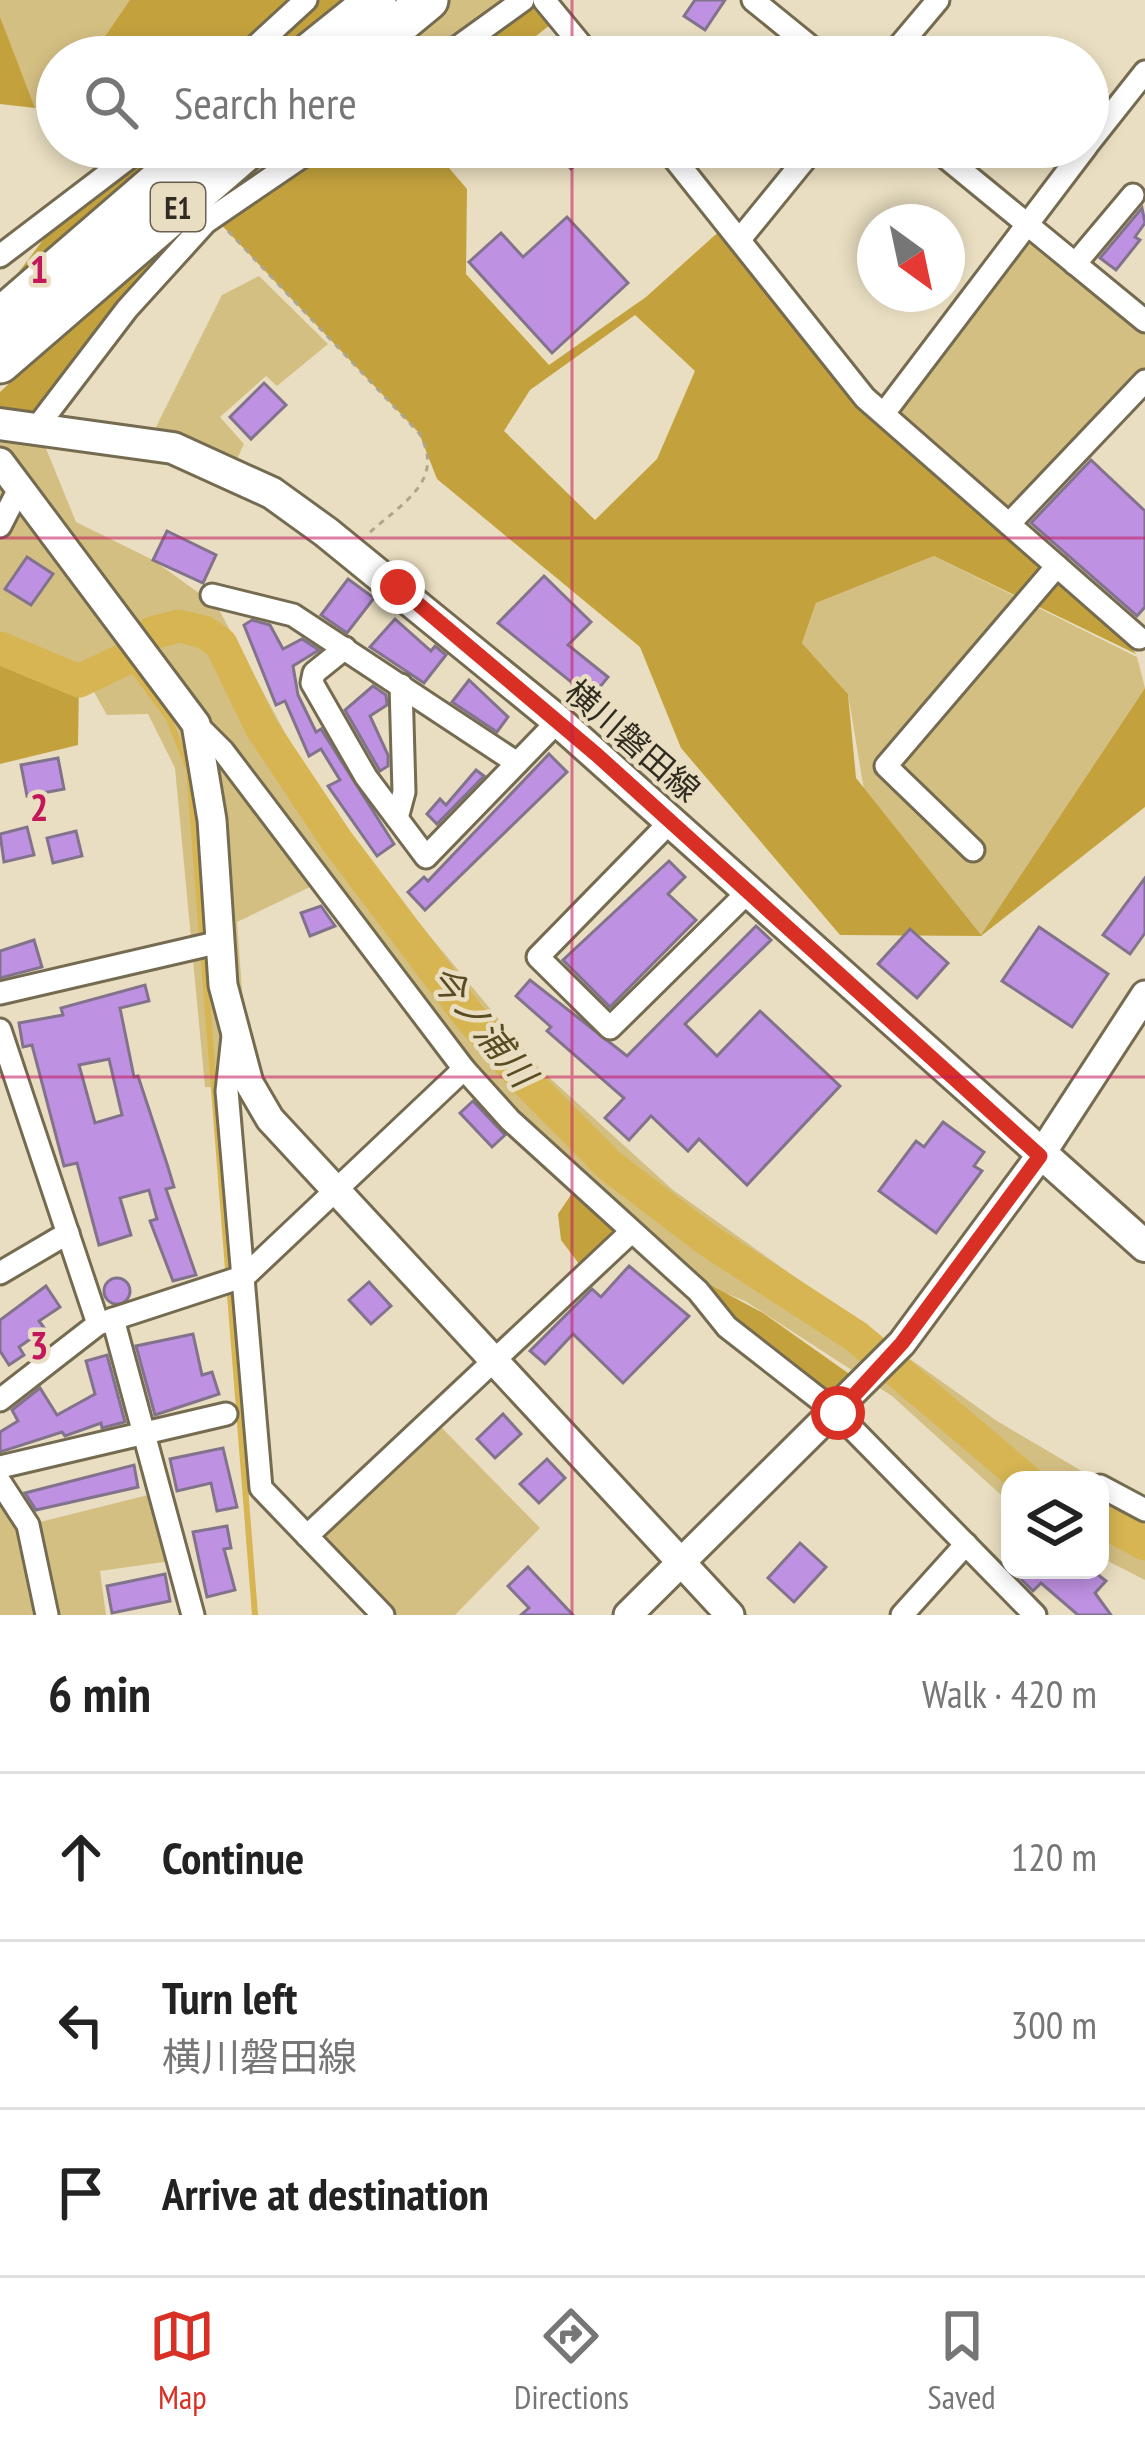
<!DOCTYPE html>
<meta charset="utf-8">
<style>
:root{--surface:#fff;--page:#f6f6f6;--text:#222;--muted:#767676;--line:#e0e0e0;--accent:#d93025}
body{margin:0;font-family:"PT Sans Narrow","Noto Sans JP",sans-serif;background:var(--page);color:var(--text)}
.controls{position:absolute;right:36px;bottom:36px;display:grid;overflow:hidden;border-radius:24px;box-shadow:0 6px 18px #0003}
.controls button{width:108px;height:108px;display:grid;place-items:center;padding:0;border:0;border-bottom:3px solid var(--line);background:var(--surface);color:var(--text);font:60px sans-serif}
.compass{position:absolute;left:857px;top:204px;width:108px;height:108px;border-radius:50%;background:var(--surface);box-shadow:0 6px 18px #0003;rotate:147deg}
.stop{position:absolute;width:36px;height:36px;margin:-27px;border:9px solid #d93025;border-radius:50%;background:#fff}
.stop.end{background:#d93025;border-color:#fff;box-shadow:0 3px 12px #0008}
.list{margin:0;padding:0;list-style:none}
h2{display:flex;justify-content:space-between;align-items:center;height:156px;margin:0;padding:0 48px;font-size:51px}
h2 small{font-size:39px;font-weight:400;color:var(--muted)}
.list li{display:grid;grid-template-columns:78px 1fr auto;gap:36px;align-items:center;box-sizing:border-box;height:168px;padding:0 48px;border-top:3px solid var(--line)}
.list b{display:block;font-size:45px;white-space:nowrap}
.list p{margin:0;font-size:39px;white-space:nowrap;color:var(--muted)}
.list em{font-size:39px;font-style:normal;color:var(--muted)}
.icon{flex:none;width:66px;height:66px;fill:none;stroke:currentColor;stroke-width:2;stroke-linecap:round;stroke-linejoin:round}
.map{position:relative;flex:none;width:1145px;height:1615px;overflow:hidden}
.search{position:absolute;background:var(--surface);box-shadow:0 6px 18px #0003;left:36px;right:36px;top:36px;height:132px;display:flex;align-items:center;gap:30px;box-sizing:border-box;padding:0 42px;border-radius:66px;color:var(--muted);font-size:45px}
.sheet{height:660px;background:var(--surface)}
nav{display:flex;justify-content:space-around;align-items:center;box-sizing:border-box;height:168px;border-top:3px solid var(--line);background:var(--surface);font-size:33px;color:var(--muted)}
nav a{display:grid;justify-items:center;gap:6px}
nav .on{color:var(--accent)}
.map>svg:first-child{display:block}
.green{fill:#d4bf83}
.forest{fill:#c3a23d;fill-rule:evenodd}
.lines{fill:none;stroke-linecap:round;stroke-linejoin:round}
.stream{stroke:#d6b552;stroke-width:6}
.river{stroke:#d6b552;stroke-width:33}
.building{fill:#bf91e2;stroke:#81738c;stroke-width:3;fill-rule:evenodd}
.minor-casing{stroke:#746b51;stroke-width:27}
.tertiary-casing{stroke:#746b51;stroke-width:33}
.secondary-casing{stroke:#746b51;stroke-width:36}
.motorway-casing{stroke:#746b51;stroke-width:45}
.path{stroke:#ada58d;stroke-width:3;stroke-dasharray:6 6;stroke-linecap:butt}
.minor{stroke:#fff;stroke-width:21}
.tertiary{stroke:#fff;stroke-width:27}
.secondary{stroke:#fff;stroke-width:30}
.motorway{stroke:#fff;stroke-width:39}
.route{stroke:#d93025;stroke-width:15}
.grid{fill:none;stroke:#c2185b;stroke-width:3;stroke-opacity:0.55}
.labels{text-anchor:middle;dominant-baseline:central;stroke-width:9;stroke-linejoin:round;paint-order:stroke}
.shield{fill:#e9dec1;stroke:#686151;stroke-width:3}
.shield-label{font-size:30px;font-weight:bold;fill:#302c21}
.street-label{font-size:33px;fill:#302c21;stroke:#e9dec1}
.water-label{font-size:36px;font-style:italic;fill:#594b22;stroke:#e9dec1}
.grid-label{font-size:39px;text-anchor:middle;font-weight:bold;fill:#c2185b;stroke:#e9dec1;stroke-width:9;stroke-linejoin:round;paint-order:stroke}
</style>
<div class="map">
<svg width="1145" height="1615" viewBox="0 0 1145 1615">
<rect width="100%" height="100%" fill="#e9dec1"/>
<g class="green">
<path d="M0,0h137l-43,57h-37v40l-22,11 -35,-89z"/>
<path d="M449,0h73l-81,57h-64z"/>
<path d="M1025,236l120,96v36l-144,149 -116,-105z"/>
<path d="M259,276l69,68 -51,42 -11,-10 -46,41 24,27 -8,17 -88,-18 74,-148z"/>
<path d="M0,438l45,8 31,76 77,38 64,46 111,207 213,257 132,120 324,231 100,59h-87v23l-118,-107 -147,-95 -65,-26 -116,-105 -252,-284 -75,36 8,109 33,83 470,501h-39l-340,-365 -135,-162 -29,-1 -30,-319 -27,-54 -41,1 -17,-30 -90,-34z"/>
<path d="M934,556l203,101 8,31 -164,248 -117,-146 -16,-96 -46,-51 14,-40z"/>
<path d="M439,1425l101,103 -85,87h-62l-86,-79z"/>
<path d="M1100,1482l45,26v72l-45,-23z"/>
<path d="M0,1485l28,40 132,-33 18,68 -78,11 6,44h-106z"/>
</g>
<g class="forest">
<path d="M130,0h252l-75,57h-216z"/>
<path d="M523,0h21l15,18 -50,39h-65z"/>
<path d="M0,17l35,91 -35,-4z"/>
<path d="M87,147h102l-177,134 87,-115z"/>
<path d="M328,147h103l36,42 -1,85 83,91 97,-68 78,-70 141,171 240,211 31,45 -202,-98 -118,47 -14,40 46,51 8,84 125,157 164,-247v119l-164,129 -141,-1 -159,-187 -41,-101 -203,-168 -18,-46 -205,-216 -177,210 -37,-5v-30l205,-190 10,14zM635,315l60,56 -38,88 -62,61 -91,-89 26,-41z"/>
<path d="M0,651l79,30 -1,64 -78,19z"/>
<path d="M579,1183l52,49 -45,41 -25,-33 -3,-26z"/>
<path d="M701,1280l62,33 102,72 -28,28 -110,-86z"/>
</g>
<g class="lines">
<path class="stream" d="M125,659l44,60 20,50 66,846"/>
<g class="river">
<path d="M0,648l79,33 46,-22 27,-26 27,-7 25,6 17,12 40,83 76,114 132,175 59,67 81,82 97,74 151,98 169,143"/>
<path d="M1100,1520l45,24"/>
</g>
</g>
<g class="building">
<path d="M695,0h30l-20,30 -21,-14z"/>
<path d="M550,147h44l-23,22z"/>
<path d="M1142,208l3,15 -10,14 5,3 -24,30 -16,-12z"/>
<path d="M567,217l61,66 -76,70 -83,-91 32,-29 22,24z"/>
<path d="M264,383l22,22 -35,34 -21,-22z"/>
<path d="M1091,460l54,51v96l-8,9 -106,-93z"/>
<path d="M167,531l49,24 -13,28 -50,-23z"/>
<path d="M27,557l26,17 -22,31 -26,-16z"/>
<path d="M544,576l47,46 -23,23 40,32 -17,21 -93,-75z"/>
<path d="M348,579l26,19 -27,35 -26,-18z"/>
<path d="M395,619l36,32 4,-5 11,9 -22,28 -54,-36z"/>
<path d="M252,620l18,5 13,24 19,-10 17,11 -26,16 5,29 18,37 5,-3 73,115 -17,12 -49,-70 12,-6 -19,-31 -12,7 -24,-55 -9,4 -32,-80z"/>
<path d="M469,680l39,37 -11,15 -45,-30z"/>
<path d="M373,686l13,9 1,10 -17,11 18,39v11l-8,5 -35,-61z"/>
<path d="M549,754l18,18 -142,138 -17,-18 16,-15 4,4z"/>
<path d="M58,758l6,31 -37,7 -6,-31z"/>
<path d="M476,770l8,6 -47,48 -10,-10 13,-15 6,6z"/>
<path d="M27,827l7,28 -30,7 -4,-28z"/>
<path d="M76,831l6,25 -29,7 -6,-25z"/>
<path d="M669,861l16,16 -17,17 28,26 -86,87 -47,-47z"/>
<path d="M1145,878v55l-15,21 -27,-19z"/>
<path d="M321,906l14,20 -25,10 -9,-23z"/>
<path d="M756,926l15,14 -86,84 32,32 43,-45 80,75 -93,99 -48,-46 -11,12 -37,-35 -22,24 -24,-22 19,-20 -77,-67 4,-4 -35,-31 14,-16 97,76z"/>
<path d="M1039,927l69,47 -36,53 -70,-46z"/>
<path d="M910,929l38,34 -31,35 -39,-34z"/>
<path d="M34,940l8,27 -42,11v-27z"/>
<path d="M145,985l4,16 -29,7 14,69 4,-1 29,88 7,23 -8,2 30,86 -23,6 -23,-60 7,-2 -8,-29 -29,8 11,37 -32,10 -22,-82 -13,3 -32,-121 -9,2 -4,-24 44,-8 -2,-7zM109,1059l13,56 -27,8 -16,-58z"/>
<path d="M473,1101l32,34 -13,12 -32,-34z"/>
<path d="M943,1122l41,30 -10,14 8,5 -46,62 -57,-42 37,-50 8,6z"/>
<path d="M629,1266l60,50 -66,67 -50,-49 -28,30 -15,-13 62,-62 9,8z"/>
<circle cx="117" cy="1291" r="13"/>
<path d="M369,1282l22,24 -20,18 -22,-24z"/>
<path d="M46,1286l14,21 -21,14 6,8 -26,18 5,8 -15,10 -9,-14v-31z"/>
<path d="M193,1334l9,41 10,-3 7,22 -64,21 -19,-69z"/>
<path d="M107,1355l18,67 -23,6 -1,-5 -36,13 -3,-4 -62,20v-20l18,-11 -6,-11 28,-22 17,27 38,-21 -9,-33z"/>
<path d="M503,1414l18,20 -26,24 -18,-19z"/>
<path d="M223,1448l14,59 -20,4 -6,-28 -34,8 -7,-32z"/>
<path d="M547,1459l18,19 -26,25 -19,-19z"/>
<path d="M134,1465l4,22 -102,23 -11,-17z"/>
<path d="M227,1526l4,22 -7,1 11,41 -28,7 -14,-65z"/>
<path d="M800,1543l26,24 -32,35 -26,-24z"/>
<path d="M528,1567l45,48h-52l8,-7 -21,-22z"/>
<path d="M1012,1570h80l14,11 -11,12 16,22h-33l-37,-32 -8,8z"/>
<path d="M165,1574l5,27 -58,12 -5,-27z"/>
</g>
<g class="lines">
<g class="minor-casing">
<g id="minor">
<path d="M544,0l47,57"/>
<path d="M753,0l70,57"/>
<path d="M244,57l62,-57"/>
<path d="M444,57l79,-57"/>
<path d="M890,57l48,-57"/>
<path d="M1088,144l57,-72"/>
<path d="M665,147l200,251 274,240"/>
<path d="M933,147l212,174"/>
<path d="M740,239l75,-92"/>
<path d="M0,256l143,-109"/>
<path d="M1075,264l58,-69"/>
<path d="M885,412l201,-265"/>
<path d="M37,427l90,-118 79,-87 110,-75"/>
<path d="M1009,524l136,-143"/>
<path d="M0,526l19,-37"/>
<path d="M212,595l81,20 224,148"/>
<path d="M345,648l-31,25 -2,10 54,94 60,80 132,-136"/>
<path d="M196,724l27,27 241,318 46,51 188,171 29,36 110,86 198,202"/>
<path d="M397,818l7,-26 -3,-107"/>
<path d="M671,821l-133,136 72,71 138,-136"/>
<path d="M973,850l-87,-84 171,-200"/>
<path d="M0,993l220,-51"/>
<path d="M0,1030l98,294"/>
<path d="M233,1036l-6,55 34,397 122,127"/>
<path d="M0,1273l68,-40"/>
<path d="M113,1319l80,296"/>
<path d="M0,1400l98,-76 147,-48 219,-207"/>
<path d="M0,1467l226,-53"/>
<path d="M0,1482l28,43 19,90"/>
<path d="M1100,1486l45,24"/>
<path d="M307,1536l324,-304"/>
<path d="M902,1615l64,-71"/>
</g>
</g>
<g class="tertiary-casing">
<g id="tertiary">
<path d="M0,462l196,262 16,96 11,165 26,98 21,36 460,496"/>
<path d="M628,1615l274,-272 138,-187 105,-161"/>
</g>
</g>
<g class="secondary-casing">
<path id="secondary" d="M0,424l173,24 99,45 54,39 232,189 587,525"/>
</g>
<g class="motorway-casing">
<g id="motorway">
<path d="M305,57l71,-57"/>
<path d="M359,57l69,-57"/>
<path d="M0,318l198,-171"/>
<path d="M0,363l250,-216"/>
</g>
</g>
<path class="path" d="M228,231l191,202c28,49 -19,71 -52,102"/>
<use href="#minor" class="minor"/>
<use href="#tertiary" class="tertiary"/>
<use href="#secondary" class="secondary"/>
<use href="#motorway" class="motorway"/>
</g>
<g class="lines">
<path class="route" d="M398,587l199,168 443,401 -138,187 -64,70"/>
</g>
<path class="grid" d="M572,0v57M572,147v1468M0,538h1145M0,1077h1145"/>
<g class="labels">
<rect class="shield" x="151" y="183" width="54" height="48" rx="9"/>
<g class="shield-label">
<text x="178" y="207">E1</text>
</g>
<g class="street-label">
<text transform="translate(633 740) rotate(41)">横川磐田線</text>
</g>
<g class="water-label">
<text transform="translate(483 1025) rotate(51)">今ノ浦川</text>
</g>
</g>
<g class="grid-label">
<text x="39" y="283">1</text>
<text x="39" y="821">2</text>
<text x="39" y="1359">3</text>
</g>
</svg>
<div class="controls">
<button><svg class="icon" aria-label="layers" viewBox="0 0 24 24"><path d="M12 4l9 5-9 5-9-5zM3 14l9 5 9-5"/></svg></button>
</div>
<svg class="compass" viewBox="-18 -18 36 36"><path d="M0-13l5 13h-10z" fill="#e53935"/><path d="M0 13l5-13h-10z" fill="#767676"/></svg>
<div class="stop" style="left:838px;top:1413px"></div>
<div class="stop end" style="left:398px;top:587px"></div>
<div class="search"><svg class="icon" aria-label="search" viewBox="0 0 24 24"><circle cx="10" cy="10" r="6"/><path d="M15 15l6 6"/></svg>Search here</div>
</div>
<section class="sheet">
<h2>6 min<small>Walk · 420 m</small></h2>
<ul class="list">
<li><svg class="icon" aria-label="ahead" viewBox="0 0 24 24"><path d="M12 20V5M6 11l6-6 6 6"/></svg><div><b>Continue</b></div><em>120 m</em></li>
<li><svg class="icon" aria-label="left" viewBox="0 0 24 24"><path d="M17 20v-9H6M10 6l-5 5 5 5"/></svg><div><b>Turn left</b><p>横川磐田線</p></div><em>300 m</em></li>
<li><svg class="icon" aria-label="arrive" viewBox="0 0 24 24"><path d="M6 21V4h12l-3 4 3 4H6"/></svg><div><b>Arrive at destination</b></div></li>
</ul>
</section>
<nav>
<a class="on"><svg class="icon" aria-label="map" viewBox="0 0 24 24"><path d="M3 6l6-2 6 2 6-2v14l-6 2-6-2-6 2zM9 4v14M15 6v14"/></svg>Map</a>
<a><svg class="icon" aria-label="directions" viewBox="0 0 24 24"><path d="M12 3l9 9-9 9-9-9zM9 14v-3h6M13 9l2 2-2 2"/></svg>Directions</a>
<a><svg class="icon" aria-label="saved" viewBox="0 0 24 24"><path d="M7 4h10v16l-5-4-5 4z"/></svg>Saved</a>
</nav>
